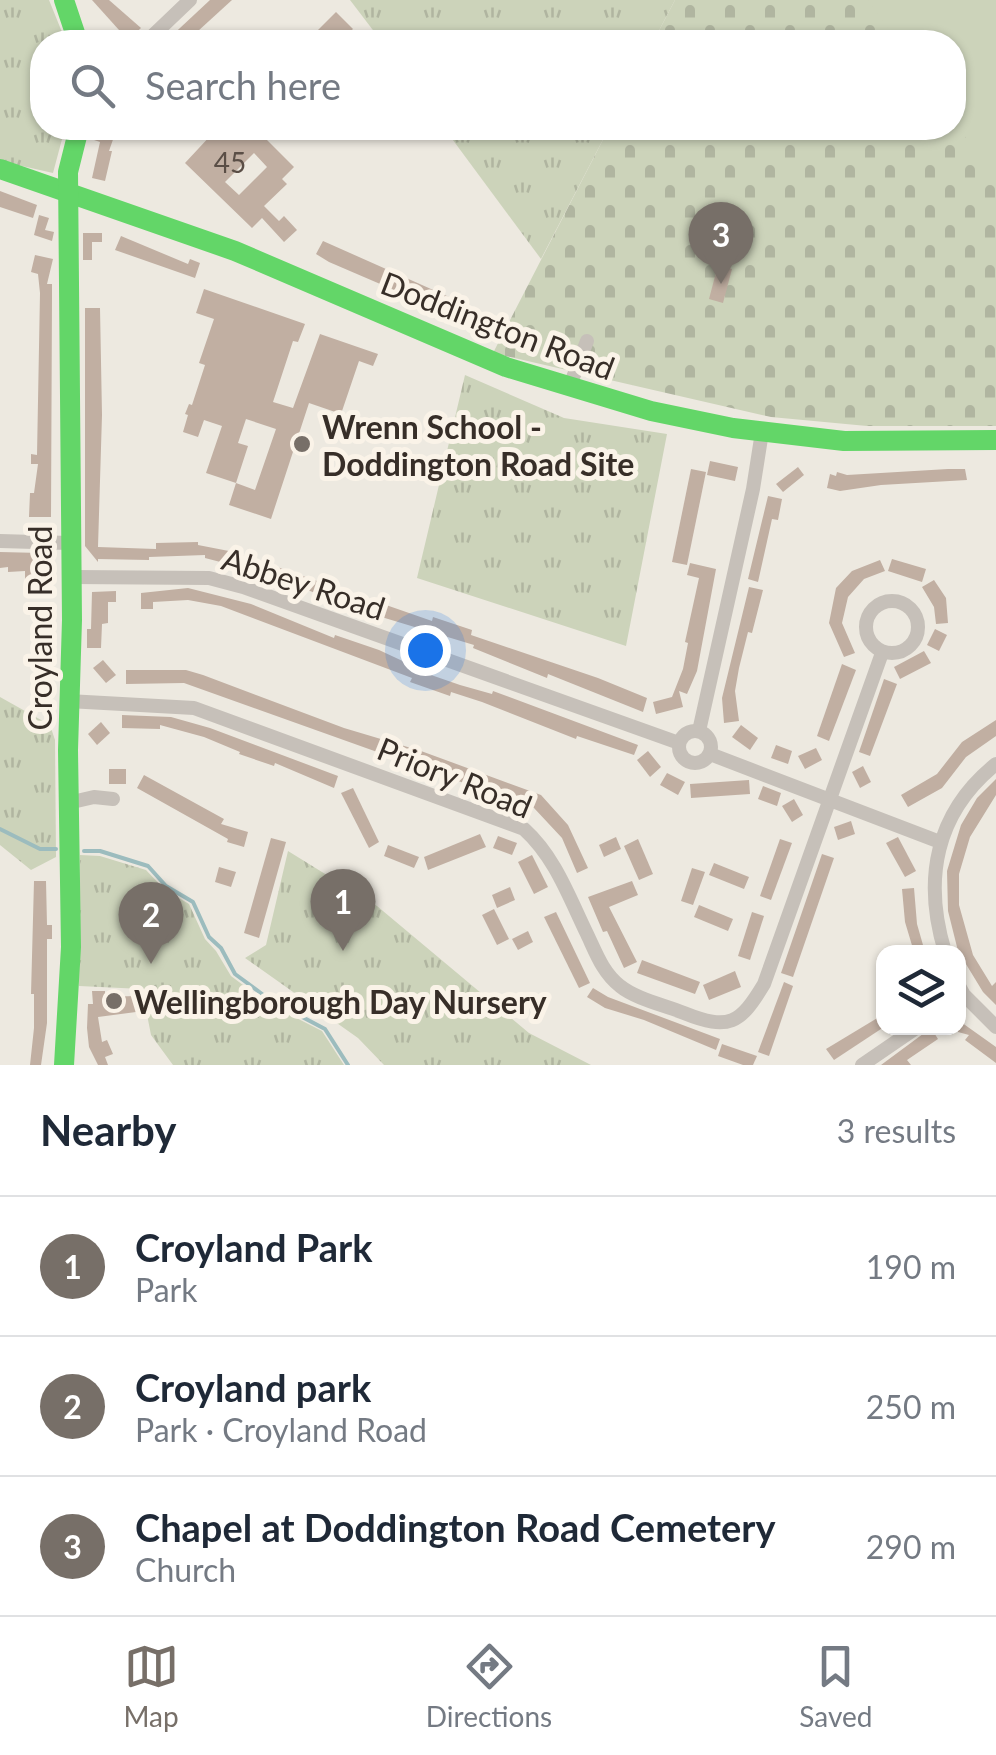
<!DOCTYPE html>
<meta charset="utf-8">
<style>
:root{--surface:#fff;--page:#f2f2f3;--text:#1f2937;--muted:#747a83;--line:#e0e1e3;--accent:#776f68}
body{margin:0;font-family:Lato,sans-serif;background:var(--page);color:var(--text)}
.controls{position:absolute;right:30px;bottom:30px;display:grid;overflow:hidden;border-radius:20px;box-shadow:0 2px 8px #0004}
.controls button{width:90px;height:90px;display:grid;place-items:center;padding:0;border:0;border-bottom:2px solid var(--line);background:var(--surface);color:var(--text);font:50px sans-serif}
.you{position:absolute;left:425px;top:650px;width:35px;height:35px;margin:-25px;border:8px solid #fff;border-radius:50%;background:#1a73e8;box-shadow:0 0 0 15px #1a73e833}
.badge{display:grid;place-items:center;width:65px;height:65px;border-radius:50%;background:var(--accent);color:#fff;font-size:32px;font-weight:700}
.pin{position:absolute;translate:-50% -82px;filter:drop-shadow(0 2px 5px #0008)}
.pin::after{content:'';position:absolute;top:52px;width:35px;height:30px;background:inherit;clip-path:polygon(0 0,100% 0,50% 100%)}
.list{margin:0;padding:0;list-style:none}
h2{display:flex;justify-content:space-between;align-items:center;height:130px;margin:0;padding:0 40px;font-size:42px}
h2 small{font-size:32px;font-weight:400;color:var(--muted)}
.list li{display:grid;grid-template-columns:65px 1fr auto;gap:30px;align-items:center;box-sizing:border-box;height:140px;padding:0 40px;border-top:2px solid var(--line)}
.list b{display:block;font-size:38px;white-space:nowrap}
.list p{margin:0;font-size:32px;white-space:nowrap;color:var(--muted)}
.list em{font-size:32px;font-style:normal;color:var(--muted)}
.icon{flex:none;width:55px;height:55px;fill:none;stroke:currentColor;stroke-width:2;stroke-linecap:round;stroke-linejoin:round}
.map{position:relative;flex:none;width:996px;height:1065px;overflow:hidden}
.search{position:absolute;background:var(--surface);box-shadow:0 2px 8px #0004;left:30px;right:30px;top:30px;height:110px;display:flex;align-items:center;gap:25px;box-sizing:border-box;padding:0 35px;border-radius:40px;color:var(--muted);font-size:38px}
.sheet{height:550px;background:var(--surface)}
nav{display:flex;justify-content:space-around;align-items:center;box-sizing:border-box;height:140px;border-top:2px solid var(--line);background:var(--surface);font-size:28px;color:var(--muted)}
nav a{display:grid;justify-items:center;gap:5px}
nav .on{color:var(--accent)}
.map>svg:first-child{display:block}
.grass{fill:url(#grass-tufts)}
.cemetery{fill:url(#cemetery-stones)}
.garden{fill:#ccd3ba}
.lines{fill:none;stroke-linecap:round;stroke-linejoin:round}
.stream{stroke:#9cbcbe;stroke-width:4}
.building{fill:#c1afa2;fill-rule:evenodd}
.street{stroke:#c6c0b9;stroke-width:14}
.fast{stroke:#63d668;stroke-width:20}
.poi-dot{fill:#776f68;stroke:#faf3e8;stroke-width:4}
.labels{text-anchor:middle;dominant-baseline:central;stroke-width:10;stroke-linejoin:round;paint-order:stroke}
.number-label{font-size:28px;fill:#5a4e46}
.street-label{font-size:32px;fill:#372e28;stroke:#faf3e8}
.poi-label{font-size:32px;font-weight:bold;fill:#372e28;stroke:#faf3e8;text-anchor:start}
</style>
<div class="map">
<svg width="996" height="1065" viewBox="0 0 996 1065">
<defs>
<pattern id="grass-tufts" width="24" height="20" patternUnits="userSpaceOnUse" patternTransform="scale(2.5)"><rect width="24" height="20" fill="#ccd3ba"/><path d="M3 7l-1-3M5 7V3M7 7l1-3M15 17l-1-3M17 17v-4M19 17l1-3" fill="none" stroke="#b0b5a0"/></pattern>
<pattern id="cemetery-stones" width="16" height="16" patternUnits="userSpaceOnUse" patternTransform="scale(2.5)"><rect width="16" height="16" fill="#ccd3ba"/><path d="M2 7V4a2 2 0 0 1 4 0v3zM10 15v-3a2 2 0 0 1 4 0v3z" fill="#b0b5a0"/></pattern>
</defs>
<rect width="100%" height="100%" fill="#ede9e0"/>
<g class="grass">
<path d="M0,0h49l17,42h-24v86h23l-12,45 -53,-12z"/>
<path d="M350,0h325l-22,42h-271z"/>
<path d="M444,128h165l-68,131z"/>
<path d="M465,375l99,43 103,16 -41,212 -209,-68z"/>
<path d="M0,697l50,28 5,15 1,117 -25,13 -31,-25z"/>
<path d="M288,851l89,55 152,127 62,32h-207l-26,-27 -113,-80 21,-13z"/>
<path d="M80,855l20,1 46,14 18,19 25,15 16,35 11,12 15,25 36,27 55,28 22,34h-171l-22,-30 -9,-46 -63,-3z"/>
</g>
<path class="cemetery" d="M675,0h321v426h-129l-96,-9 -278,-64 116,-225h345v-86h-301z"/>
<path class="garden" d="M868,0h128v181l-42,-60v-79h-56z"/>
<g class="lines">
<g class="stream">
<path d="M0,829l40,20h16"/>
<path d="M84,851h16l48,15 18,20 27,16 16,35 12,11 14,26 35,26 55,29 23,36"/>
</g>
</g>
<g class="building">
<path d="M92,0h17l32,28 -13,12z"/>
<path d="M210,0h22l-46,42h-21z"/>
<path d="M336,12l17,17 -14,13h-33z"/>
<path d="M98,128h19l-8,23h3l-7,30 -13,-3 8,-36 -6,-2z"/>
<path d="M230,128h35l-5,5 34,34 -12,12 5,5 -23,22 15,15 5,-5 13,14 -13,12 -22,-24 -10,10 -67,-65 27,-29 6,6zM254,153l13,14 -28,28 -14,-13z"/>
<path d="M0,191l37,14 -4,13 -33,-11z"/>
<path d="M39,215l10,3 -4,12 9,2 -2,9 -18,-6z"/>
<path d="M83,233h19v9h-10v18h-9z"/>
<path d="M121,236l67,28 2,-5 10,4 -5,15 -80,-28z"/>
<path d="M323,241l126,56 -6,14 -114,-49 -13,-8z"/>
<path d="M35,255l18,4 -6,25h5v12l-1,221h-22l1,-24h4l4,-29h-7v-10l6,1 3,-162 -2,-19 -7,-2z"/>
<path d="M718,265l14,4 -9,34 -14,-4z"/>
<path d="M204,289l101,35 -7,18 -5,-1 -20,61 20,6 27,-74 58,20 -5,12 -14,-5 -18,53 -32,-11 -38,116 -42,-14 7,-22 -30,-10 16,-47 -18,-6 -6,17 -15,-5 5,-17 -3,-1 4,-10 3,1 13,-40 -6,-2 15,-44 -18,-6zM246,419l30,10 -21,61 -19,-7 12,-37 -10,-3z"/>
<path d="M85,308h15l2,107 -4,132 58,2v-6l42,-1v3l36,7 198,69 1,-4 39,13 -1,5 127,43 49,20 -4,14 -95,-38 -1,4 -74,-30 1,-3 -109,-33 -102,-39 -58,-15v-3l-56,2v3l-51,-1v3l-13,-16z"/>
<path d="M710,461l28,6 -3,14 -28,-6z"/>
<path d="M798,467l6,8 -21,17 -7,-8z"/>
<path d="M691,469l15,3 -19,93 -15,-3z"/>
<path d="M948,469h17l2,11 -86,5 -41,6 -13,-3 3,-14 6,2 1,-4 10,3z"/>
<path d="M768,496l14,3 -4,21 -6,-1 -14,63 -10,-3z"/>
<path d="M0,552l41,1 4,4 1,31 -21,1v-18l-17,1v-5l-8,1z"/>
<path d="M892,559l34,10 -4,13 -34,-11z"/>
<path d="M880,560l5,11 -21,8 -16,18 -6,26 13,30 -11,4 -15,-34 7,-35 16,-17z"/>
<path d="M690,563l26,6 -19,102 -10,23 -8,-3 4,16 -27,7 -3,-12 19,-5 11,-28 5,-26 -3,-1 14,-64 -12,-3z"/>
<path d="M934,580l12,18 2,25 -12,1 -2,-17 -12,-20z"/>
<path d="M749,587l14,3 -11,43 -4,-1 -9,36 -4,23 4,30 -15,2 -2,-25z"/>
<path d="M188,588l63,16 83,34 1,-3 44,15 30,14 -1,3 52,18 32,9 1,-3 145,54 -4,10 -57,-19 -1,3 -94,-37 -31,-10 -1,4 -40,-14 2,-4 -191,-72 -33,-6 -35,2v7h-12v-16z"/>
<path d="M116,591v11h-8v21l-6,1 -1,24h-14v-19h4l1,-37z"/>
<path d="M935,629l12,6 -8,16 -12,-6z"/>
<path d="M924,651l7,12 -31,16 -6,-12z"/>
<path d="M103,660l13,15 -10,8 -13,-15z"/>
<path d="M842,664l14,6 -27,71 -12,-5z"/>
<path d="M126,670h60l17,5 141,53 77,23 120,44 27,30 20,43 -11,5 -15,-35 -28,-30 -350,-125 -58,1z"/>
<path d="M884,679l13,5 -27,72 -11,-4z"/>
<path d="M122,715l49,2 39,11 128,48 -4,12 -59,-25 -1,3 -35,-12 1,-2 -36,-15 -44,-12v4l-38,-1z"/>
<path d="M996,720v16l-30,21 -24,31 -34,19 -7,-12 36,-21 25,-32z"/>
<path d="M101,722l9,11 -13,12 -9,-11z"/>
<path d="M741,725l17,13 -8,12 -18,-13z"/>
<path d="M776,745l16,6 -4,13 -17,-6z"/>
<path d="M816,748l6,12 -17,9 -7,-13z"/>
<path d="M648,751l13,16 -11,10 -13,-17z"/>
<path d="M863,766l8,16 -11,6 -8,-16z"/>
<rect x="109" y="769" width="17" height="15"/>
<path d="M667,773l18,9 -7,13 -18,-10z"/>
<path d="M144,775l80,44 -3,5 27,8 -4,15 -17,-5 1,-3 -91,-51z"/>
<path d="M996,779v16l-26,42 -11,37v31l14,50 19,31 4,-4v23l-13,-13 -25,-41 -10,-40 -1,-40 14,-46 16,-27z"/>
<path d="M749,780l1,14 -59,4 -1,-14z"/>
<path d="M763,786l18,7 -4,13 -19,-7z"/>
<path d="M353,788l26,54 -10,6 -28,-55z"/>
<path d="M794,799l9,16 -11,7 -10,-16z"/>
<path d="M851,821l4,13 -17,6 -4,-13z"/>
<path d="M480,834l6,13 -58,23 -4,-13z"/>
<path d="M498,836l19,7 -5,12 -19,-7z"/>
<path d="M616,837l5,12 -17,8 -5,-12z"/>
<path d="M898,837l18,34 -11,6 -19,-34z"/>
<path d="M271,838l15,4 -27,96 -15,-5z"/>
<path d="M638,839l15,35 -14,6 -15,-34z"/>
<path d="M780,839l12,4 -21,57 -11,-4z"/>
<path d="M388,845l31,12 -5,11 -30,-12z"/>
<path d="M822,854l12,4 -41,119 -12,-4z"/>
<path d="M532,855l16,32 -14,7 -16,-32z"/>
<path d="M714,863l35,14 -5,12 -35,-14z"/>
<path d="M219,867l17,5 -5,15 -16,-5z"/>
<path d="M692,868l13,4 -12,33 -12,-4z"/>
<path d="M34,881h12l1,44h5v14h-5v84l-6,42h-11l4,-37v-34h-3z"/>
<path d="M632,881l6,14 -29,12 28,55 -13,6 -17,-37 -4,1 -15,-35z"/>
<path d="M510,887l5,13 -18,8 -5,-13z"/>
<path d="M914,888l3,36 8,28h-11l-9,-30 -3,-33z"/>
<path d="M699,905l34,14 -5,12 -34,-14z"/>
<path d="M494,909l15,30 -12,6 -15,-30z"/>
<path d="M556,912l34,71 -11,5 -35,-71z"/>
<path d="M752,912l12,4 -14,44 -12,-4z"/>
<path d="M528,931l5,11 -15,8 -6,-11z"/>
<path d="M642,960l58,22 -5,12 -58,-21z"/>
<path d="M735,971l6,16 -32,13 -6,-15z"/>
<path d="M784,982l9,4 -24,70 -11,-4z"/>
<path d="M593,988l15,9 112,42 -4,11 -72,-30 -39,-12 -18,-11z"/>
<path d="M92,991h13v6l30,-1 1,16 -38,5 4,25 5,-2 6,14 -8,3 3,8h-10l-9,-18 -2,-19 1,-24h5z"/>
<path d="M884,1014v13l-50,33 -8,-11z"/>
<path d="M958,1020l38,27v16l-31,-23 4,-5 -11,-3z"/>
<path d="M931,1028l7,11 -31,21 4,5h-30z"/>
<path d="M722,1044l35,12 -4,9h-10l-25,-9z"/>
</g>
<g class="lines">
<g class="street">
<path d="M146,42l44,-42"/>
<path d="M569,388l18,-47"/>
<path d="M0,541l69,2"/>
<path d="M73,577l136,1 34,9 436,156"/>
<circle cx="892" cy="627" r="26"/>
<path d="M68,701l126,7 330,121c31,28 45,68 63,105 9,19 16,39 33,52 16,13 44,19 64,27 45,18 56,11 80,-29l118,-331"/>
<circle cx="695" cy="747" r="16"/>
<path d="M699,731l54,-242 9,-57"/>
<path d="M710,754l230,88"/>
<path d="M68,803l26,-6 19,2"/>
<path d="M945,952c-22,-72 -10,-139 51,-188"/>
<path d="M958,984l6,11 32,32"/>
<path d="M862,1065l54,-37"/>
</g>
<g class="fast">
<path d="M64,0l14,42"/>
<path d="M0,169l235,82 271,116 145,44 82,17 111,13 152,-1"/>
<path d="M64,1065l7,-118 -3,-197 4,-130 -4,-448 11,-44"/>
</g>
</g>
<g class="poi-dot">
<circle cx="302" cy="444" r="10"/>
<circle cx="114" cy="1001" r="10"/>
</g>
<g class="labels">
<g class="number-label">
<text x="230" y="162">45</text>
</g>
<g class="street-label">
<text transform="translate(498 325) rotate(21)">Doddington Road</text>
<text transform="translate(304 583) rotate(18)">Abbey Road</text>
<text transform="translate(39 628) rotate(-90)">Croyland Road</text>
<text transform="translate(455 777) rotate(22)">Priory Road</text>
</g>
<g class="poi-label">
<text x="322" y="426">Wrenn School -<tspan x="322" dy="37">Doddington Road Site</tspan></text>
<text x="134" y="1001">Wellingborough Day Nursery</text>
</g>
</g>
</svg>
<div class="controls">
<button><svg class="icon" aria-label="layers" viewBox="0 0 24 24"><path d="M12 4l9 5-9 5-9-5zM3 14l9 5 9-5"/></svg></button>
</div>
<div class="you"></div>
<div class="pin badge" style="left:343px;top:951px">1</div>
<div class="pin badge" style="left:151px;top:964px">2</div>
<div class="pin badge" style="left:721px;top:284px">3</div>
<div class="search"><svg class="icon" aria-label="search" viewBox="0 0 24 24"><circle cx="10" cy="10" r="6"/><path d="M15 15l6 6"/></svg>Search here</div>
</div>
<section class="sheet">
<h2>Nearby<small>3 results</small></h2>
<ul class="list">
<li><span class="badge">1</span><div><b>Croyland Park</b><p>Park</p></div><em>190 m</em></li>
<li><span class="badge">2</span><div><b>Croyland park</b><p>Park · Croyland Road</p></div><em>250 m</em></li>
<li><span class="badge">3</span><div><b>Chapel at Doddington Road Cemetery</b><p>Church</p></div><em>290 m</em></li>
</ul>
</section>
<nav>
<a class="on"><svg class="icon" aria-label="map" viewBox="0 0 24 24"><path d="M3 6l6-2 6 2 6-2v14l-6 2-6-2-6 2zM9 4v14M15 6v14"/></svg>Map</a>
<a><svg class="icon" aria-label="directions" viewBox="0 0 24 24"><path d="M12 3l9 9-9 9-9-9zM9 14v-3h6M13 9l2 2-2 2"/></svg>Directions</a>
<a><svg class="icon" aria-label="saved" viewBox="0 0 24 24"><path d="M7 4h10v16l-5-4-5 4z"/></svg>Saved</a>
</nav>
